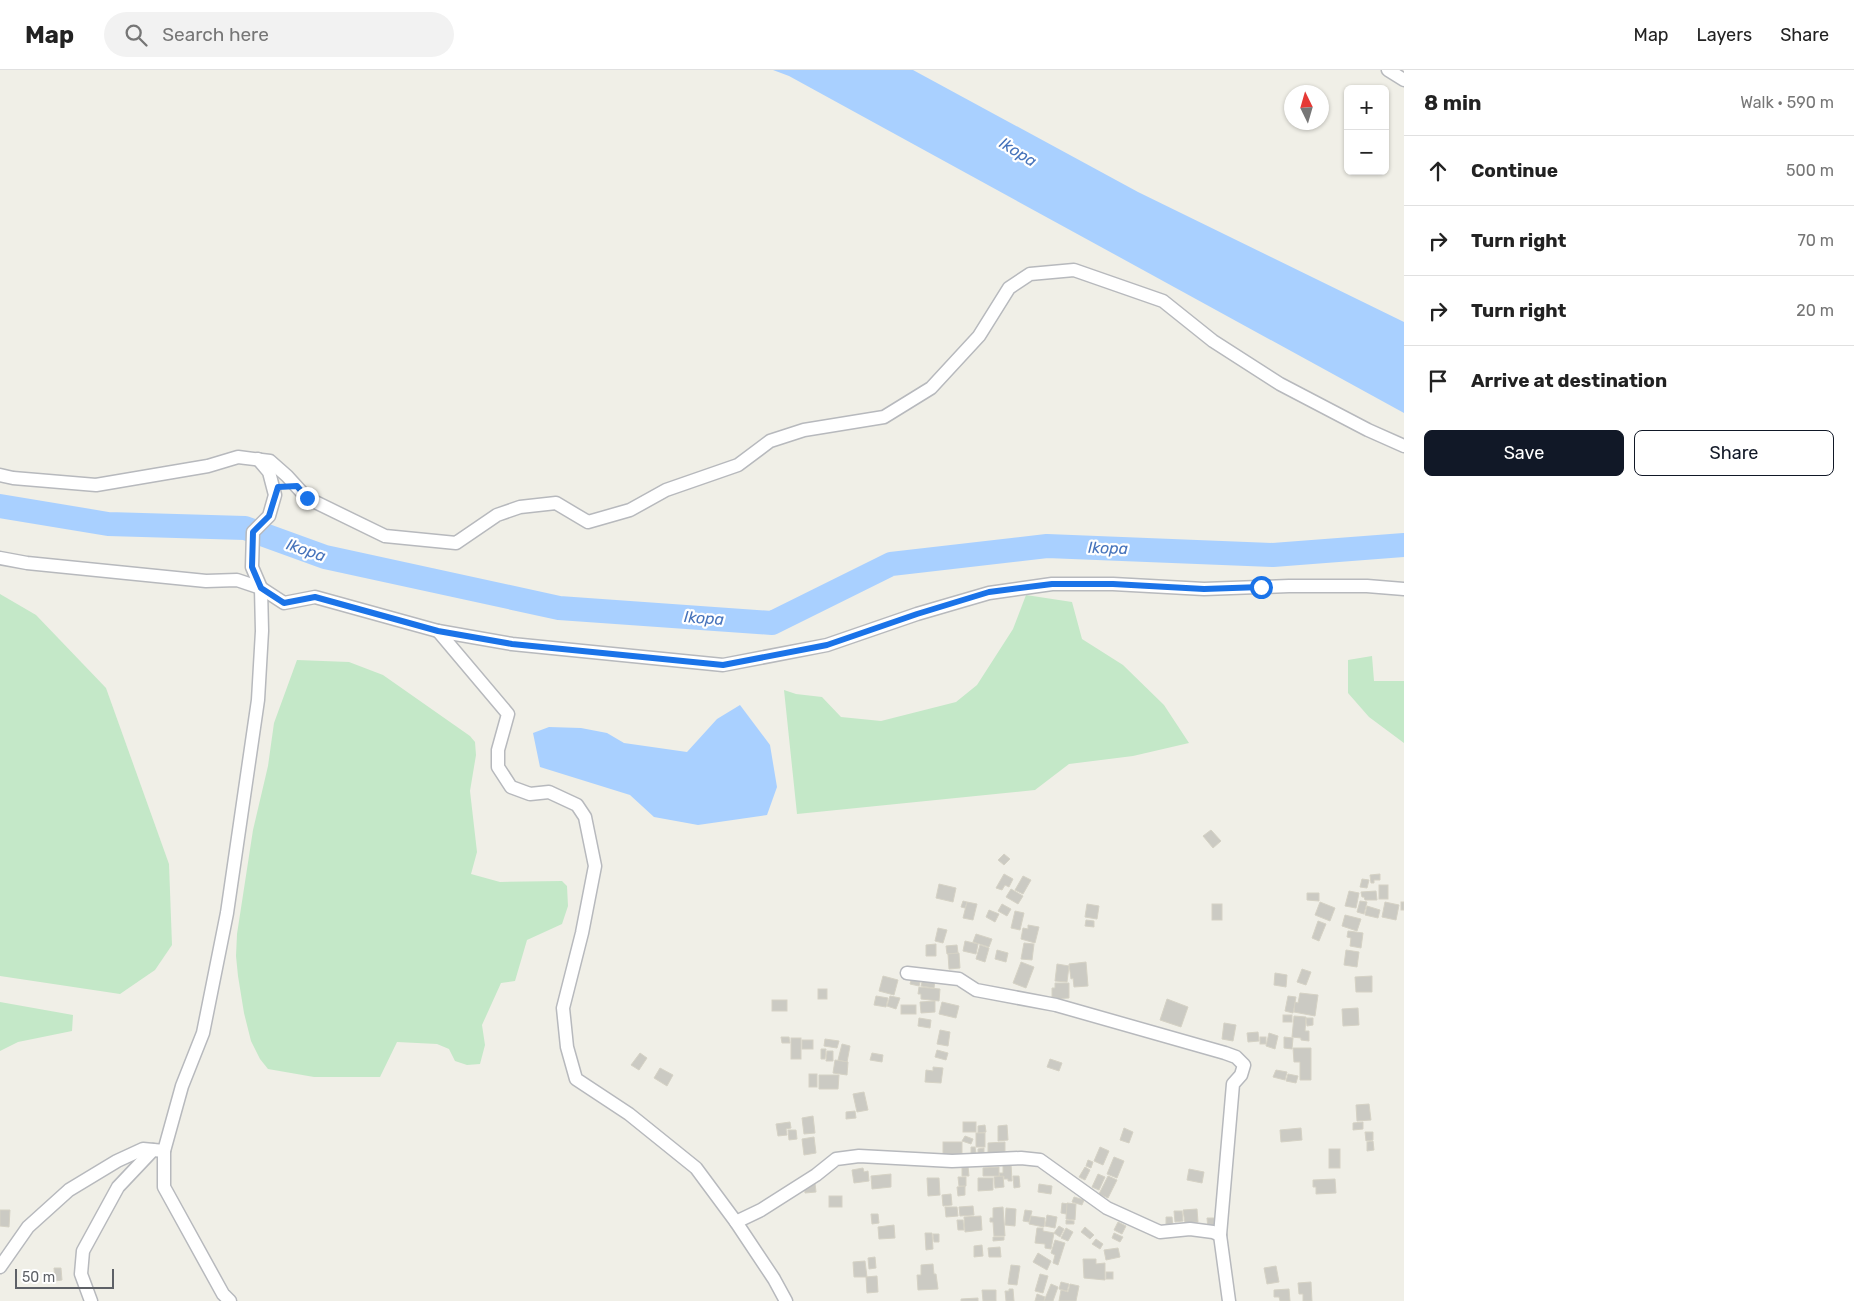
<!DOCTYPE html>
<meta charset="utf-8">
<style>
:root{--surface:#fff;--page:#f2f2f2;--text:#222;--muted:#767676;--line:#e0e0e0;--accent:#111827}
body{margin:0;font-family:Rubik,sans-serif;background:var(--page);color:var(--text)}
.controls{position:absolute;right:15px;top:15px;display:grid;overflow:hidden;border-radius:8px;box-shadow:0 1px 4px #0004}
.controls button{width:45px;height:45px;display:grid;place-items:center;padding:0;border:0;border-bottom:1px solid var(--line);background:var(--surface);color:var(--text);font:25px sans-serif}
.compass{position:absolute;left:1284px;top:15px;width:45px;height:45px;border-radius:50%;background:var(--surface);box-shadow:0 1px 4px #0004;rotate:355deg}
.scale{position:absolute;left:15px;bottom:12px;width:99px;box-sizing:border-box;padding-left:5px;border:2px solid #5e6167;border-top:0;font-size:14px;line-height:18px;white-space:nowrap;color:#5e6167;-webkit-text-stroke:4px #fff;paint-order:stroke}
.stop{position:absolute;width:15px;height:15px;margin:-11px;border:4px solid #1a73e8;border-radius:50%;background:#fff}
.stop.end{background:#1a73e8;border-color:#fff;box-shadow:0 1px 5px #0008}
.list{margin:0;padding:0;list-style:none}
h2{display:flex;justify-content:space-between;align-items:center;height:65px;margin:0;padding:0 20px;font-size:21px}
h2 small{font-size:16px;font-weight:400;color:var(--muted)}
.list li{display:grid;grid-template-columns:32px 1fr auto;gap:15px;align-items:center;box-sizing:border-box;height:70px;padding:0 20px;border-top:1px solid var(--line)}
.list b{display:block;font-size:19px;white-space:nowrap}
.list em{font-size:16px;font-style:normal;color:var(--muted)}
.actions{display:flex;gap:10px;padding:15px 20px}
.actions a{flex:1;padding:11px 0;border:1px solid var(--accent);border-radius:8px;text-align:center;font-size:18px;color:var(--accent)}
.actions .main{background:var(--accent);color:#fff}
.icon{flex:none;width:28px;height:28px;fill:none;stroke:currentColor;stroke-width:2;stroke-linecap:round;stroke-linejoin:round}
.map{position:relative;flex:none;width:1404px;height:1231px;overflow:hidden}
header{display:flex;align-items:center;gap:30px;box-sizing:border-box;height:70px;padding:0 25px;background:var(--surface);border-bottom:1px solid var(--line)}
header strong{font-size:24px}
nav{display:flex;gap:28px;margin-inline-start:auto;font-size:18px}
.search{width:350px;height:45px;background:var(--page);display:flex;align-items:center;gap:12px;box-sizing:border-box;padding:0 18px;border-radius:28px;color:var(--muted);font-size:19px}
main{display:flex}
aside{flex:1;background:var(--surface)}
.map>svg:first-child{display:block}
.green{fill:#c4e8c8}
.water{fill:#a9d0ff}
.lines{fill:none;stroke-linecap:round;stroke-linejoin:round}
.river{stroke:#a9d0ff;stroke-width:24}
.building{fill:#cbcac3;stroke:#d5d2c5}
.street-casing{stroke:#b7b9bd;stroke-width:15}
.street{stroke:#fff;stroke-width:12}
.route{stroke:#1a73e8;stroke-width:6}
.labels{text-anchor:middle;dominant-baseline:central;stroke-width:4.5;stroke-linejoin:round;paint-order:stroke}
.water-label{font-size:16px;font-style:italic;fill:#4673bb;stroke:#fff}
</style>
<header>
<strong>Map</strong>
<div class="search"><svg class="icon" aria-label="search" viewBox="0 0 24 24"><circle cx="10" cy="10" r="6"/><path d="M15 15l6 6"/></svg>Search here</div>
<nav><a>Map</a><a>Layers</a><a>Share</a></nav>
</header>
<main>
<div class="map">
<svg width="1404" height="1231" viewBox="0 0 1404 1231">
<rect width="100%" height="100%" fill="#f0efe7"/>
<g class="green">
<path d="M0,524l36,21 70,73 63,176 3,81 -17,25 -35,24 -120,-18z"/>
<path d="M1026,525l46,7 10,37 41,26 41,40 25,38 -56,13 -64,8 -34,26 -238,24 -13,-124 12,4 26,3 19,20 40,4 75,-19 21,-17 36,-56z"/>
<path d="M1372,586l2,25h30v62l-35,-26 -21,-24v-33z"/>
<path d="M297,590l52,2 34,13 87,61 5,6 1,13 -6,36 7,61 -6,22 29,8 62,-1 5,5 1,20 -6,18 -35,16 -12,41 -14,2 -19,42 3,20 -5,19 -13,1 -12,-4 -6,-12 -12,-5 -40,-2 -17,35h-66l-46,-8 -8,-10 -9,-18 -7,-28 -6,-37 -2,-20 1,-22 16,-104 15,-64 6,-43z"/>
<path d="M0,932l73,13 -1,16 -54,11 -18,9z"/>
</g>
<g class="water">
<path d="M773,0h140l225,122 266,130v91l-615,-337z"/>
<path d="M740,635l30,40 7,42 -10,28 -69,10 -44,-8 -24,-22 -90,-28 -7,-34 16,-6 32,1 26,5 17,10 63,9 30,-33z"/>
</g>
<g class="lines">
<path class="river" d="M0,436l108,18 137,4 80,29 234,51 213,15 119,-59 156,-18 226,9 131,-10"/>
</g>
<g class="building">
<path d="M1211,760l10,11 -8,7 -10,-12z"/>
<path d="M1004,784l6,5 -6,6 -6,-5z"/>
<path d="M1004,804l9,5 -4,8 -4,-2 -3,5 -6,-2z"/>
<path d="M1380,804v6h-6v3h-3l-1,-8z"/>
<path d="M1023,806l8,4 -8,14 -8,-4z"/>
<path d="M1362,809l7,1 -2,8 -7,-1z"/>
<path d="M939,814l17,4 -3,14 -17,-4z"/>
<rect x="1379" y="815" width="9" height="14"/>
<path d="M1011,819l12,7 -5,8 -12,-7z"/>
<path d="M1349,821l10,2 -3,15 -11,-2z"/>
<path d="M1376,821l1,9h-12l-1,-3h-2l-1,-5z"/>
<path d="M1307,823h12v8l-12,-1z"/>
<path d="M963,831l4,1 -2,6 -4,-1z"/>
<path d="M1360,831l7,1 -3,12 -7,-2z"/>
<path d="M967,832l10,2 -4,16 -10,-2z"/>
<path d="M1320,832l15,6 -5,13 -15,-6z"/>
<path d="M1385,832l14,3 -3,15 -14,-3z"/>
<rect x="1401" y="832" width="3" height="8"/>
<path d="M1002,834l9,5 -4,7 -9,-5z"/>
<path d="M1087,834l12,2 -2,13 -12,-2z"/>
<rect x="1212" y="834" width="10" height="16"/>
<path d="M1367,836l13,4 -2,8 -13,-3z"/>
<path d="M989,840l10,4 -4,8 -9,-5z"/>
<path d="M1015,841l9,2 -4,17 -9,-2z"/>
<path d="M1345,845l16,4 -4,12 -15,-5z"/>
<path d="M1086,850l8,1v6l-9,-1z"/>
<path d="M1318,851l8,3 -7,17 -7,-3z"/>
<path d="M1028,855l11,2 -4,16 -14,-4 2,-11 5,1z"/>
<path d="M938,858l9,2 -4,13 -8,-2z"/>
<path d="M1348,861l15,2 -2,15 -11,-2 1,-8 -4,-1z"/>
<path d="M976,864l16,5 -3,8 -16,-5z"/>
<path d="M965,871l13,3 -2,10 -13,-3z"/>
<path d="M1024,873l10,1 -2,16 -11,-1z"/>
<path d="M936,874v12h-10v-11z"/>
<path d="M957,875l1,8 -11,1 -1,-8z"/>
<path d="M980,875l9,3 -4,14 -9,-3z"/>
<path d="M997,880l11,3 -2,9 -11,-3z"/>
<path d="M1346,880l13,2 -2,15 -13,-2z"/>
<path d="M959,883l1,15 -11,1 -1,-15z"/>
<path d="M1021,892l13,5 -8,21 -13,-5z"/>
<path d="M1086,892l2,24 -14,1 -1,-9 -2,1 -2,-15z"/>
<path d="M1057,894l12,2 -2,16 -12,-1z"/>
<path d="M1302,899l9,3 -5,13 -9,-3z"/>
<path d="M1275,903l12,2 -1,12 -12,-2z"/>
<path d="M883,906l15,4 -4,15 -15,-4z"/>
<path d="M1372,906v16h-16l-1,-15z"/>
<path d="M912,907l9,2 -2,7 -9,-2z"/>
<path d="M923,908l12,3 -1,7 -13,-2z"/>
<path d="M1055,913h14v15l-17,1v-11h3z"/>
<path d="M919,917l21,2 -1,12 -18,-2v-5h-3z"/>
<rect x="818" y="919" width="9" height="10"/>
<path d="M1300,923l18,2 -3,21 -21,-4 1,-10 3,1z"/>
<path d="M876,926l12,2 -2,9 -12,-2z"/>
<path d="M890,926l10,2 -4,11 -9,-3z"/>
<path d="M1288,926l8,1 -3,16 -8,-2z"/>
<path d="M1167,929l21,8 -7,20 -21,-7z"/>
<rect x="772" y="930" width="15" height="11"/>
<path d="M935,931v11l-14,1 -1,-11z"/>
<path d="M942,932l17,4 -3,12 -17,-4z"/>
<rect x="901" y="935" width="15" height="9"/>
<path d="M1358,938l1,17 -16,1 -1,-17z"/>
<rect x="1283" y="945" width="9" height="7"/>
<path d="M1294,946l12,1 -1,14h4v10l-8,-1v-2l-9,-1z"/>
<path d="M919,948l12,2 -1,8 -12,-2z"/>
<path d="M1306,948h7v7l-6,1z"/>
<path d="M1224,953l12,2 -3,16 -11,-2z"/>
<path d="M940,960l10,2 -2,14 -11,-2z"/>
<path d="M1258,962l1,9 -11,1 -1,-9z"/>
<path d="M1269,963l9,3 -3,13 -9,-3z"/>
<path d="M781,967h8l1,6h-8z"/>
<rect x="1260" y="967" width="6" height="7"/>
<path d="M1284,967l9,1 -1,11 -8,-1z"/>
<rect x="791" y="968" width="10" height="21"/>
<path d="M825,969l14,2 -2,7 -13,-2z"/>
<rect x="802" y="970" width="11" height="9"/>
<path d="M842,974l8,2 -3,16 -9,-2z"/>
<path d="M1293,978h18v32h-11v-18h-6z"/>
<path d="M821,979h5l-1,10h-4z"/>
<path d="M937,980l11,3 -2,7 -11,-3z"/>
<path d="M827,981h6v10h-7z"/>
<path d="M640,983l7,5 -8,12 -8,-5z"/>
<path d="M872,983l11,2 -1,7 -12,-2z"/>
<path d="M1050,989l12,4 -3,8 -12,-4z"/>
<path d="M835,990l13,2 -1,13 -14,-2z"/>
<path d="M933,997l10,1 -2,15 -16,-1 1,-12 7,1z"/>
<path d="M660,998l13,7 -6,11 -13,-8z"/>
<path d="M1276,1000l11,2 -2,8 -12,-3z"/>
<rect x="809" y="1004" width="8" height="13"/>
<path d="M1288,1004l10,2 -2,7 -10,-2z"/>
<path d="M819,1005h20l-1,14h-19z"/>
<path d="M864,1022l4,18 -11,2 -4,-18z"/>
<path d="M1369,1034l2,16 -14,1 -1,-16z"/>
<path d="M855,1041l1,7 -10,1v-7z"/>
<path d="M813,1046l2,17 -11,1 -2,-16z"/>
<path d="M790,1052l1,6 -5,1 1,6 -9,1 -2,-12z"/>
<rect x="963" y="1052" width="13" height="10"/>
<path d="M1363,1052v7l-10,1v-7z"/>
<path d="M985,1055l1,7 -8,1v-7z"/>
<path d="M1007,1055l1,15 -10,1v-15z"/>
<path d="M1124,1058l9,4 -4,11 -9,-3z"/>
<path d="M1301,1058l1,12 -21,2 -1,-12z"/>
<path d="M788,1060h8l1,9 -8,1z"/>
<path d="M1365,1062h8v8l-7,1z"/>
<rect x="976" y="1063" width="9" height="14"/>
<path d="M965,1066l8,3 -2,5 -9,-3z"/>
<path d="M814,1067l2,16 -12,2 -2,-16z"/>
<path d="M1373,1071l1,9 -7,1v-9z"/>
<rect x="943" y="1072" width="19" height="14"/>
<path d="M1005,1072v11l-17,1v-11z"/>
<path d="M971,1077h4l1,6 -5,1z"/>
<path d="M1100,1077l9,4 -6,14 -9,-4z"/>
<path d="M984,1078v6l-6,1v-6z"/>
<rect x="1329" y="1079" width="11" height="19"/>
<path d="M1114,1087l10,4 -7,17 -10,-4z"/>
<path d="M1088,1090l5,2 -2,6 -5,-2z"/>
<path d="M1011,1093l1,18h-4v-2h-4v-3l-4,1 -1,-4h4v-9z"/>
<path d="M962,1096h6l1,10h-7z"/>
<path d="M999,1097v9h-16v-8z"/>
<path d="M1085,1097l5,3 -5,10 -6,-3z"/>
<path d="M863,1098l1,4 4,-1 1,10 -15,2 -2,-13z"/>
<path d="M1189,1099l15,3 -2,11 -15,-3z"/>
<path d="M891,1104v13l-19,2 -1,-13z"/>
<path d="M1098,1104l7,3 -6,13 -7,-3z"/>
<path d="M1003,1106l1,11 -9,1 -1,-11z"/>
<path d="M1013,1106h6l1,11 -6,1z"/>
<path d="M1108,1106l9,4 -9,18 -9,-4z"/>
<path d="M958,1107h8v9h-7z"/>
<path d="M927,1108h12l1,17 -12,1z"/>
<path d="M978,1108h15v12l-15,1z"/>
<path d="M1335,1109l1,14 -20,1v-7h-3v-7z"/>
<path d="M815,1113l1,9 -11,1 -1,-9z"/>
<path d="M1039,1114l13,2 -1,8 -13,-2z"/>
<path d="M965,1116v9l-7,1 -1,-9z"/>
<path d="M951,1124l1,11 -9,1 -1,-11z"/>
<rect x="829" y="1126" width="13" height="11"/>
<path d="M1074,1127l10,3 -2,5 -10,-3z"/>
<path d="M1062,1133l6,1 -2,10 -5,-1z"/>
<path d="M1067,1133l9,1 -1,16 -9,-1z"/>
<path d="M973,1136l1,9 -14,1 -1,-9z"/>
<path d="M945,1137h12l1,9 -12,1z"/>
<path d="M1003,1137l2,29h-11l-1,-14h-3v-4h3v-10z"/>
<path d="M1006,1138l10,1 -1,17 -10,-1z"/>
<path d="M1197,1139l1,13 -13,1 -2,-13z"/>
<path d="M0,1140h10l-1,17 -9,-1z"/>
<path d="M1025,1140l7,1 -3,11 -6,-1z"/>
<path d="M1174,1141h8l1,10 -8,1z"/>
<path d="M871,1144h7l1,9 -7,1z"/>
<path d="M1047,1145l10,2 -2,11 -10,-2z"/>
<path d="M981,1146l1,14 -17,2 -1,-15z"/>
<path d="M1031,1146l14,2 -1,9 -15,-3z"/>
<path d="M1166,1147h6l1,10h-7z"/>
<path d="M1207,1148h9l1,10 -9,1z"/>
<path d="M957,1150h6l1,10h-6z"/>
<path d="M1066,1150l8,1v3h-8z"/>
<path d="M1118,1152l8,4 -4,8 -8,-4z"/>
<path d="M894,1155l1,13 -16,1 -1,-12z"/>
<path d="M1059,1156l5,3 -4,8 -6,-4z"/>
<path d="M1085,1157l9,8 -4,4 -9,-7z"/>
<path d="M1037,1158h6v3l11,2 -3,16 -6,-1v-4l-10,-1z"/>
<path d="M1066,1158l7,4 -5,9 -7,-3z"/>
<path d="M925,1163h7l1,16 -7,1z"/>
<path d="M1114,1163l9,4 -3,5 -8,-4z"/>
<path d="M933,1164h6v8h-5z"/>
<path d="M993,1167h11v3l-11,1z"/>
<path d="M1096,1169l7,5 -3,5 -8,-5z"/>
<path d="M1055,1170l10,3 -7,22 -5,-2 2,-8 -4,-2z"/>
<path d="M982,1175l1,11 -9,1v-11z"/>
<path d="M1000,1177l1,10h-12l-1,-9z"/>
<path d="M1118,1178l2,9 -14,3 -2,-10z"/>
<path d="M1038,1183l13,8 -4,9 -14,-8z"/>
<path d="M875,1187l1,11 -7,1 -1,-11z"/>
<path d="M1083,1189h13v5l9,-1v17l-21,-2z"/>
<path d="M865,1191l2,16h-13l-1,-15z"/>
<path d="M933,1194l1,10h2l2,15 -20,1 -1,-15h4v-10z"/>
<path d="M1011,1195l9,1 -3,19 -9,-1z"/>
<path d="M1276,1196l3,16 -12,2 -3,-16z"/>
<path d="M54,1198h7l1,12 -7,1z"/>
<rect x="1106" y="1202" width="7" height="7"/>
<path d="M1040,1204l8,2 -5,17 -8,-2z"/>
<path d="M877,1206l1,16 -11,1 -1,-16z"/>
<path d="M1061,1212l8,2 -2,7 -8,-2z"/>
<path d="M1311,1212l1,19h-9v-7h-4l-1,-11z"/>
<path d="M1051,1214l7,3 -5,14h-9z"/>
<path d="M1070,1214l9,2 -3,15h-17l2,-11 7,2z"/>
<path d="M1009,1219h4l1,12h-8l-1,-10h4z"/>
<path d="M1289,1219l1,12h-10l-1,-4h-5v-7z"/>
<path d="M982,1220h14v11h-13z"/>
<path d="M1037,1224l8,3 -1,4h-9z"/>
<path d="M978,1228v3h-17v-2z"/>
</g>
<g class="lines">
<g class="street-casing">
<g id="street">
<path d="M1388,0l16,10"/>
<path d="M0,405l13,3 83,7 112,-19 30,-9 32,4 17,15 20,22 78,38 71,7 41,-28 23,-8 36,-4 32,19 42,-12 36,-20 72,-25 32,-24 34,-11 80,-13 47,-29 48,-52 30,-48 21,-14 44,-4 89,31 50,40 67,43 88,46 36,16"/>
<path d="M0,488l27,5 179,18 31,-1 24,8 23,15 31,-6 123,34 74,13 211,21 104,-20 90,-31 72,-21 63,-9h61l91,5 85,-3h78l37,3"/>
<path d="M438,561l70,83 -10,36v17l13,20 19,7 19,-2 28,13 8,12 10,49 -13,67 -19,75 4,39 9,32 53,35 67,54 40,54 38,57 12,22"/>
<path d="M907,903l52,6 17,11 80,15 169,48 11,4 8,8 -3,10 -8,9 -13,151 9,66"/>
<path d="M736,1152l25,-12 55,-35 20,-16 23,-3 93,5 69,-3 19,2 67,48 53,24 30,-3 23,3 7,3"/>
<path d="M0,1197l28,-40 41,-37 48,-29 26,-12 21,2"/>
<path d="M91,1231l-10,-27 2,-23 35,-64 35,-37"/>
<path d="M230,1231l-7,-7 -59,-107v-36l18,-65 21,-53 24,-120 31,-213 4,-69 -1,-43 -9,-21 1,-35 16,-16 6,-21 -6,-23 -11,-13"/>
</g>
</g>
<use href="#street" class="street"/>
</g>
<g class="lines">
<path class="route" d="M307,428l-10,-12 -19,1 -9,29 -16,16 -1,35 9,21 23,15 31,-6 123,34 74,13 211,21 104,-20 90,-31 72,-22 63,-8h61l91,5 57,-2"/>
</g>
<g class="labels">
<g class="water-label">
<text transform="translate(1018 82) rotate(32)">Ikopa</text>
<text transform="translate(1108 478) rotate(2)">Ikopa</text>
<text transform="translate(306 480) rotate(19)">Ikopa</text>
<text transform="translate(704 548) rotate(4)">Ikopa</text>
</g>
</g>
</svg>
<div class="controls">
<button>+</button>
<button>−</button>
</div>
<svg class="compass" viewBox="-18 -18 36 36"><path d="M0-13l5 13h-10z" fill="#e53935"/><path d="M0 13l5-13h-10z" fill="#767676"/></svg>
<div class="scale">50 m</div>
<div class="stop" style="left:1261px;top:517px"></div>
<div class="stop end" style="left:307px;top:428px"></div>
</div>
<aside>
<h2>8 min<small>Walk · 590 m</small></h2>
<ul class="list">
<li><svg class="icon" aria-label="ahead" viewBox="0 0 24 24"><path d="M12 20V5M6 11l6-6 6 6"/></svg><div><b>Continue</b></div><em>500 m</em></li>
<li><svg class="icon" aria-label="right" viewBox="0 0 24 24"><path d="M7 20v-9h11M14 6l5 5-5 5"/></svg><div><b>Turn right</b></div><em>70 m</em></li>
<li><svg class="icon" aria-label="right" viewBox="0 0 24 24"><path d="M7 20v-9h11M14 6l5 5-5 5"/></svg><div><b>Turn right</b></div><em>20 m</em></li>
<li><svg class="icon" aria-label="arrive" viewBox="0 0 24 24"><path d="M6 21V4h12l-3 4 3 4H6"/></svg><div><b>Arrive at destination</b></div></li>
</ul>
<div class="actions"><a class="main">Save</a><a>Share</a></div>
</aside>
</main>
